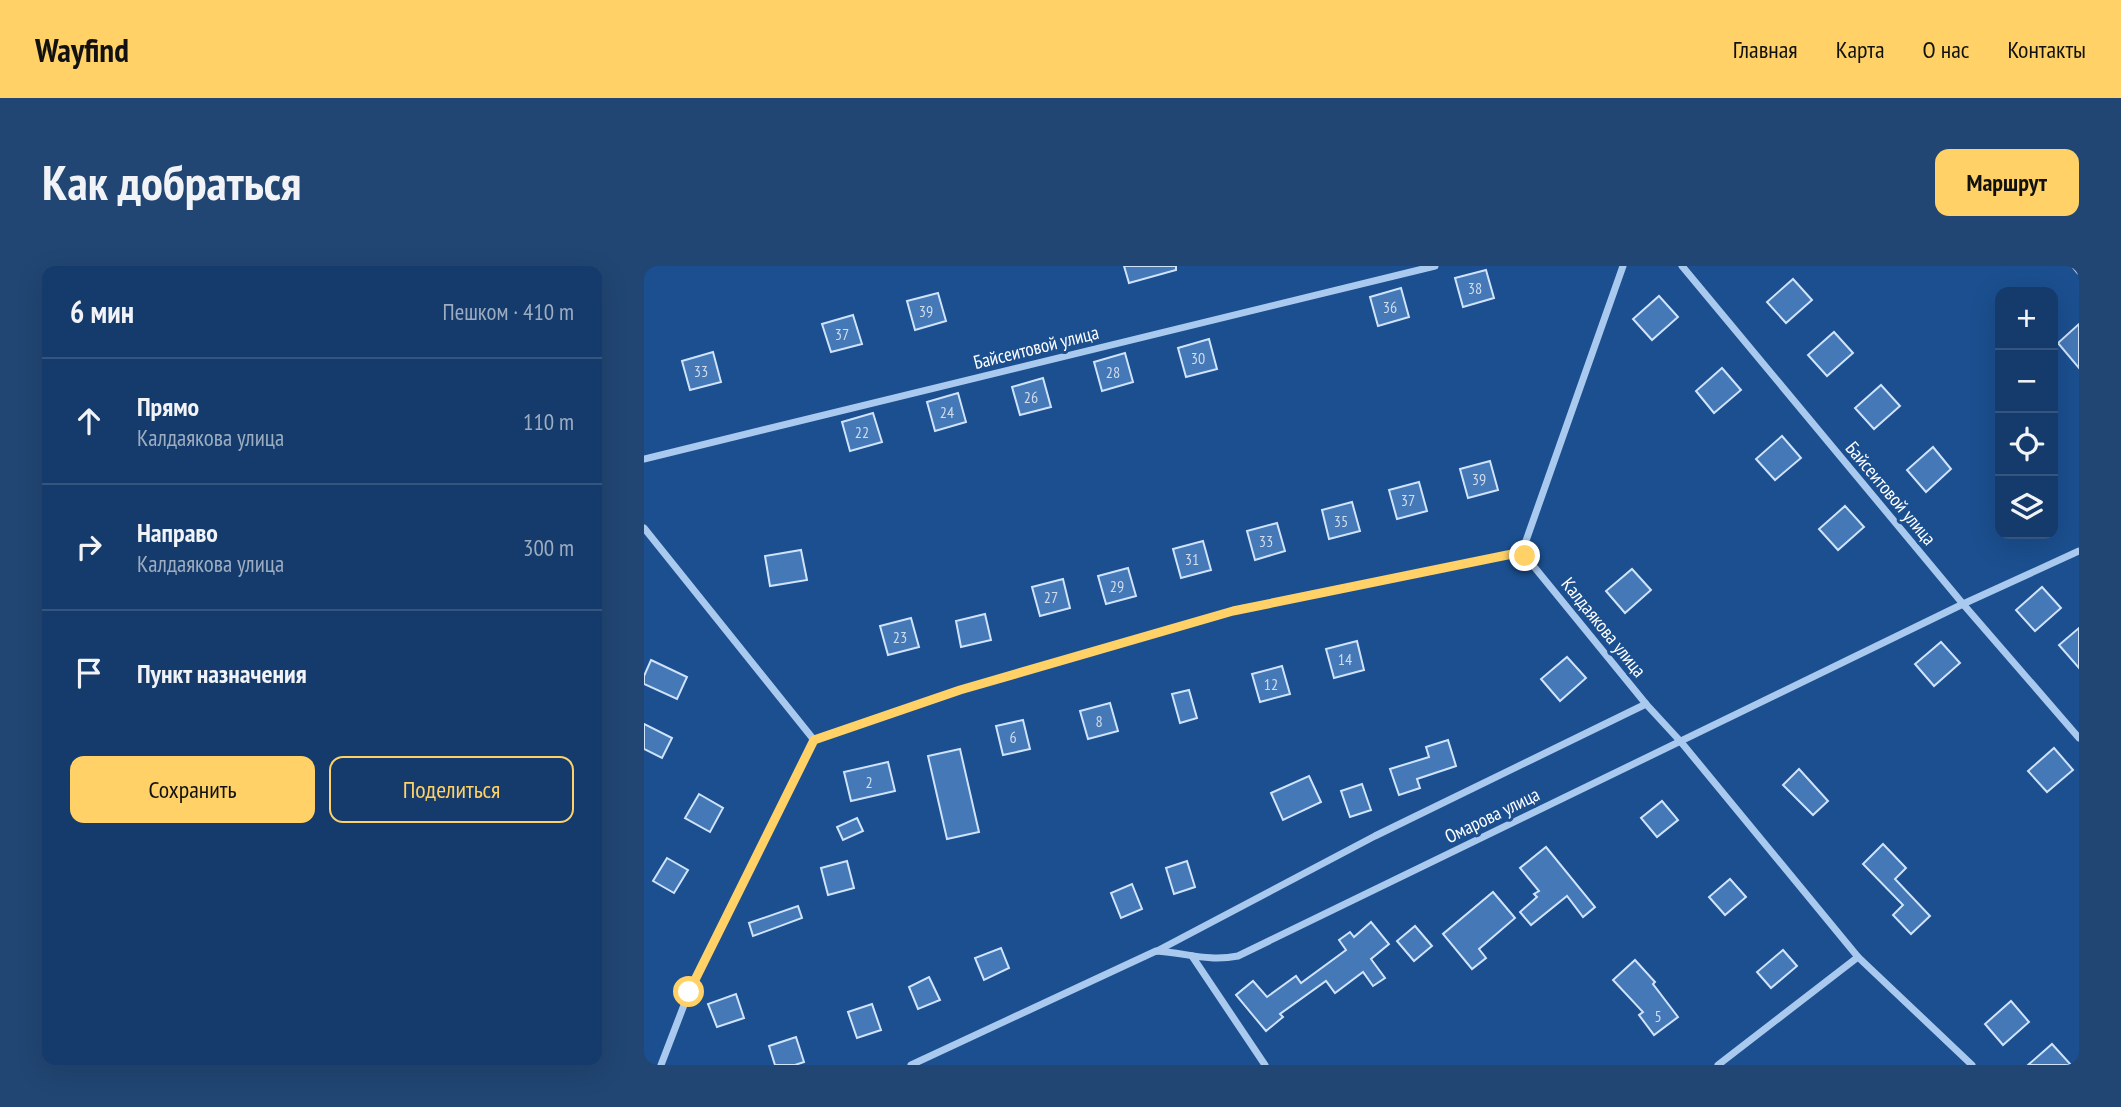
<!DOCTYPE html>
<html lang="ru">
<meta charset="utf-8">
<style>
:root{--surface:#143b6b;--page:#214673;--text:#f1f3f6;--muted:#9dadc1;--line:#33557e;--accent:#ffd166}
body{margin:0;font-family:"PT Sans Narrow",sans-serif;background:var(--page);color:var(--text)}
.controls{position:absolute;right:21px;top:21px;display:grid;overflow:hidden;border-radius:14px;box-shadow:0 7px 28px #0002}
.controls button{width:63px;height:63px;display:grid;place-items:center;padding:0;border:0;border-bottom:2px solid var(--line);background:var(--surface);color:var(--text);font:35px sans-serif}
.stop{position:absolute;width:21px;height:21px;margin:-16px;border:5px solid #ffd166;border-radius:50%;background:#fff}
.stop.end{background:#ffd166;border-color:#fff;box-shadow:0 2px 7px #0008}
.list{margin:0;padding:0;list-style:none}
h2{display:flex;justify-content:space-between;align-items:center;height:91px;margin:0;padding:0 28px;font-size:30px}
h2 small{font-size:23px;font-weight:400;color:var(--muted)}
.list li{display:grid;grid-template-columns:46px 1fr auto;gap:21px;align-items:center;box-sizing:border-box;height:126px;padding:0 28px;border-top:2px solid var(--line)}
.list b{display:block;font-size:26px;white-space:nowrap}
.list p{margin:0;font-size:23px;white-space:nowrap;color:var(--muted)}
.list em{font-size:23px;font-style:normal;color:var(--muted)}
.actions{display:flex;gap:14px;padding:21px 28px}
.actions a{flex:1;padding:16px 0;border:2px solid var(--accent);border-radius:14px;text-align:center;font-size:24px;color:var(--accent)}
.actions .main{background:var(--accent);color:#111}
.icon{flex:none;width:38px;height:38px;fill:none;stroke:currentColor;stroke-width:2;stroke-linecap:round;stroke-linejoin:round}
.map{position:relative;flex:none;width:1435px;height:799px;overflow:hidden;border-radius:14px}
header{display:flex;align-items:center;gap:42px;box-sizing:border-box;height:98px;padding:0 35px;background:var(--accent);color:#111}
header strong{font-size:33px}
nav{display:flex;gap:38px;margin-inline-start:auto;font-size:24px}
.intro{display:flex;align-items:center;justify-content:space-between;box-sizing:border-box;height:168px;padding:0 42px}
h1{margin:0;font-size:49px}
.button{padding:18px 32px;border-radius:14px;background:var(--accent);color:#111;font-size:24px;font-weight:700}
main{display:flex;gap:42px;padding:0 42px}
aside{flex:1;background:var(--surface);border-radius:14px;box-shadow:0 7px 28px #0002}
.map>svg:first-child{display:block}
.building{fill:#4478b7;stroke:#cfe3fa;stroke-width:2}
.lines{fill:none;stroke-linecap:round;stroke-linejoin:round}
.minor{stroke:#a9c9ee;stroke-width:7}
.route{stroke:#ffd166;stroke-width:9}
.labels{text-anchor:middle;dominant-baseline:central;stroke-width:6;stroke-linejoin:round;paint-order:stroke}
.number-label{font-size:16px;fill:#d0dded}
.street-label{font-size:19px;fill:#fff;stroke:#1b4f8f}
</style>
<header>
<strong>Wayfind</strong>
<nav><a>Главная</a><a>Карта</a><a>О нас</a><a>Контакты</a></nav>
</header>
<div class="intro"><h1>Как добраться</h1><a class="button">Маршрут</a></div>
<main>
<aside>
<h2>6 мин<small>Пешком · 410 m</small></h2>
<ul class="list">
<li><svg class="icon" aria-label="ahead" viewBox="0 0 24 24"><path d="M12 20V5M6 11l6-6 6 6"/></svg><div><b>Прямо</b><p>Калдаякова улица</p></div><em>110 m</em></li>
<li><svg class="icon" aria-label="right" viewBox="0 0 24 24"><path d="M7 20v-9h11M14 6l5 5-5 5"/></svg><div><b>Направо</b><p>Калдаякова улица</p></div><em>300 m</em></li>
<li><svg class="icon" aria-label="arrive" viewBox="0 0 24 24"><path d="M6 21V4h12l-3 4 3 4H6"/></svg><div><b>Пункт назначения</b></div></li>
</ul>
<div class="actions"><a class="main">Сохранить</a><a>Поделиться</a></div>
</aside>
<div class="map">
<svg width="1435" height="799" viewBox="0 0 1435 799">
<rect width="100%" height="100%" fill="#1b4f8f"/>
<g class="building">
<path d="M480,0h52v4l-47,13z"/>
<path d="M842,4l8,28 -31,9 -8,-29z"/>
<path d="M1149,13l19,21 -26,23 -19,-21z"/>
<path d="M757,22l8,29 -31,9 -8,-29z"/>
<path d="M294,27l8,28 -31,9 -8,-29z"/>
<path d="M1015,30l19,21 -26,23 -19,-21z"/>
<path d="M209,49l9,29 -31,8 -9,-28z"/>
<path d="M1435,58v44l-21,-25z"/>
<path d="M1190,66l19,21 -26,23 -19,-21z"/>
<path d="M565,73l8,30 -31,8 -8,-29z"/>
<path d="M69,86l8,30 -31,8 -8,-29z"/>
<path d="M481,87l8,29 -31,9 -8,-29z"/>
<path d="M1078,102l19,22 -27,23 -18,-22z"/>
<path d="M399,112l8,29 -31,8 -8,-28z"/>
<path d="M1237,119l19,21 -26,23 -19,-21z"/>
<path d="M314,127l8,29 -31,9 -8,-29z"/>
<path d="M229,147l9,29 -32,9 -8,-29z"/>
<path d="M1138,170l19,22 -26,22 -19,-21z"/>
<path d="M1289,181l18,22 -25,23 -19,-22z"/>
<path d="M846,195l8,29 -30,8 -8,-29z"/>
<path d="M775,216l8,29 -30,8 -8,-29z"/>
<path d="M708,236l8,29 -31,8 -7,-29z"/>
<path d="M1201,240l19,21 -26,23 -19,-21z"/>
<path d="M633,257l8,28 -30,9 -8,-29z"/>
<path d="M559,275l8,29 -30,8 -8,-29z"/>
<path d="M157,284l6,30 -37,6 -5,-30z"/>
<path d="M484,302l8,28 -30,8 -8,-28z"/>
<path d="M988,303l19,21 -26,23 -19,-22z"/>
<path d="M419,313l7,29 -30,8 -8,-29z"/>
<path d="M1398,321l19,21 -26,23 -19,-21z"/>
<path d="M341,348l6,26 -30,7 -5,-26z"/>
<path d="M267,352l8,29 -31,8 -8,-29z"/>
<path d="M1435,362v40l-20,-23z"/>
<path d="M713,375l7,29 -30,8 -8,-29z"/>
<path d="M1297,376l19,21 -26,23 -19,-22z"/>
<path d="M923,391l19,21 -26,23 -19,-22z"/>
<path d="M7,394l36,17 -10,22 -33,-15v-8z"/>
<path d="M638,400l8,28 -30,8 -8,-28z"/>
<path d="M545,424l8,28 -17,5 -8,-29z"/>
<path d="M466,437l8,28 -30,8 -8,-28z"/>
<path d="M379,454l7,29 -27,6 -7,-29z"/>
<path d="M0,458l28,14 -10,20 -18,-9z"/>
<path d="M804,474l8,26 -39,13 3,9 -21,7 -9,-26 39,-12 -3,-10z"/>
<path d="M1410,482l19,22 -26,22 -19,-21z"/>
<path d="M316,483l19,83 -32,7 -19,-83z"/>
<path d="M244,496l7,29 -44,10 -7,-29z"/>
<path d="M1155,503l29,32 -15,14 -30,-30z"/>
<path d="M665,510l12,26 -38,18 -12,-27z"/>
<path d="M718,518l9,26 -21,7 -9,-26z"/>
<path d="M55,528l24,14 -13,24 -25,-14z"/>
<path d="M1018,535l16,19 -21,17 -16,-19z"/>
<path d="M213,552l6,13 -20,9 -6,-13z"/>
<path d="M1239,578l23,24 -11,11 35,37 -19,18 -18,-19 10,-10 -40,-41z"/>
<path d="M902,581l49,60 -12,10 -16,-21 -36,29 -11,-13 17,-15 -3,-3 5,-3 -19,-23z"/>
<path d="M23,592l21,12 -14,23 -21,-12z"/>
<path d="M203,595l7,27 -26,7 -7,-27z"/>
<path d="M543,595l8,26 -21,7 -8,-26z"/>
<path d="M1086,613l16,18 -21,18 -16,-18z"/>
<path d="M488,618l10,25 -21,9 -10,-25z"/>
<path d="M849,626l22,26 -36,31 7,9 -14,11 -29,-35z"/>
<path d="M154,640l4,12 -49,18 -4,-13z"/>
<path d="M727,656l18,22 -18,15 14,19 -12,8 -10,-14 -28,21 -9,-12 -46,33 3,3 -17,14 -30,-36 17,-14 14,16 29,-21 5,7 45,-33 -7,-10 11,-8 4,5z"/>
<path d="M771,660l17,20 -18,15 -17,-20z"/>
<path d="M357,682l8,20 -25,12 -9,-22z"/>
<path d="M1139,684l14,16 -26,22 -14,-16z"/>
<path d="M991,694l20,22 -2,2 25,33 -24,18 -15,-20 4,-3 -30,-32z"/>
<path d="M285,711l11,23 -22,9 -9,-22z"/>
<path d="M92,728l8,24 -27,9 -9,-23z"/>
<path d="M1367,735l18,21 -26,23 -18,-21z"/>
<path d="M228,738l9,26 -24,8 -9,-26z"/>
<path d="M152,771l8,25 -9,3h-20l-6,-19z"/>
<path d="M1408,778l19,21h-43z"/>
</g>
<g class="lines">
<g class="minor">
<path d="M1038,0l281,338 116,134"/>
<path d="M1431,0l4,5"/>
<path d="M0,193l791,-193"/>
<path d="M0,262l170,212"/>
<path d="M878,286l101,-286"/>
<path d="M513,685l218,-115 271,-132"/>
<path d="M548,690l73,109"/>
<path d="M17,799l28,-73 125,-252 146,-50 273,-79 289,-59 124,152 35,38 177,215 114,108"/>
<path d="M267,799l245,-114c31,2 52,11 82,5l725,-352 116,-53"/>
<path d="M1074,799l140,-108"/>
</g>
</g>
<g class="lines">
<path class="route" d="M45,726l125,-252 146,-50 273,-79 289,-59 3,4"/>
</g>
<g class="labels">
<g class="number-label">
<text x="831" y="22">38</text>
<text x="746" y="41">36</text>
<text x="282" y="45">39</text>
<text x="198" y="68">37</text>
<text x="554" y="92">30</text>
<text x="57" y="105">33</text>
<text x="469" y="106">28</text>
<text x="387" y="131">26</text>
<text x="303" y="146">24</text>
<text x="218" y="166">22</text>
<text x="835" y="213">39</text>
<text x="764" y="234">37</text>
<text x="697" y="255">35</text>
<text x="622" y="275">33</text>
<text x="548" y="293">31</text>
<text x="473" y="320">29</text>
<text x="407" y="331">27</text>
<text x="256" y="371">23</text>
<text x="701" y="393">14</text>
<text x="627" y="418">12</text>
<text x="455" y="455">8</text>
<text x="369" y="471">6</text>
<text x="225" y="516">2</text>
<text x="1014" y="750">5</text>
</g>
<g class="street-label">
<text transform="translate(392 81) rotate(-14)">Байсеитовой улица</text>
<text transform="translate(1247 227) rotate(50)">Байсеитовой улица</text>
<text transform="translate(960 361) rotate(51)">Калдаякова улица</text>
<text transform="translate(848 549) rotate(-26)">Омарова улица</text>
</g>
</g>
</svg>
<div class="controls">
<button>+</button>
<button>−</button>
<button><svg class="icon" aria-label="locate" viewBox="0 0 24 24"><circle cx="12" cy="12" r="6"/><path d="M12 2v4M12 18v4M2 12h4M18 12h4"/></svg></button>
<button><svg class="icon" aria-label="layers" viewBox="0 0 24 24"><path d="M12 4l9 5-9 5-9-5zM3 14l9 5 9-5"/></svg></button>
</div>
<div class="stop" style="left:45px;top:726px"></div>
<div class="stop end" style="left:881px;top:290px"></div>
</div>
</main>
